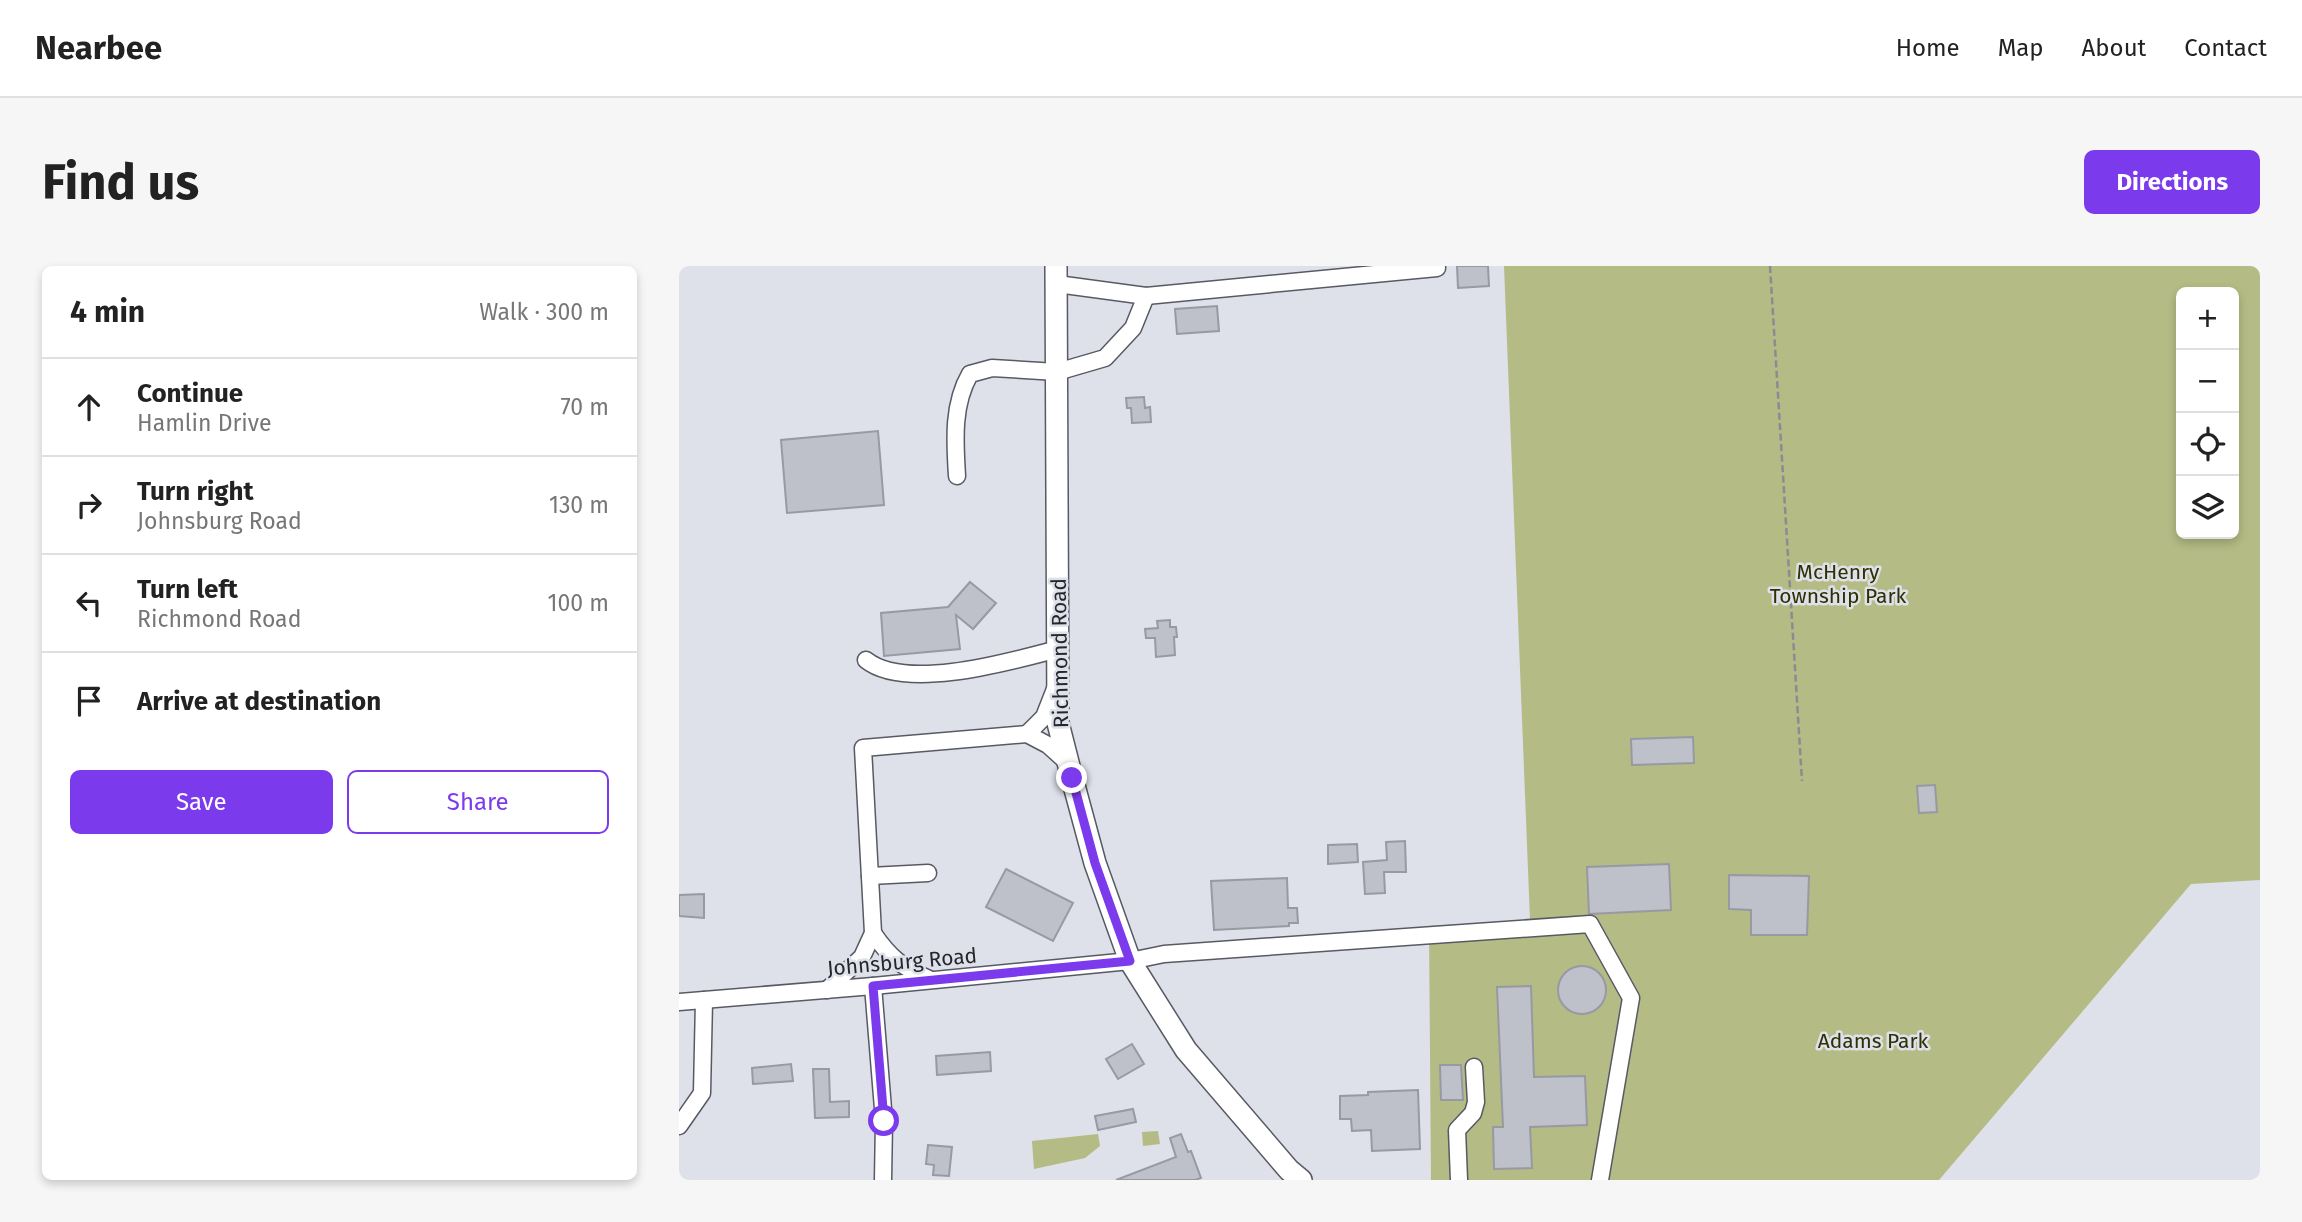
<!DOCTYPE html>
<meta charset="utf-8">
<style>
:root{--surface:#fff;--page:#f6f6f6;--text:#222;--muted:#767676;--line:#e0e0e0;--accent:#7c3aed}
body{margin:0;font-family:"Fira Sans",sans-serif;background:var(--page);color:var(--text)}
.controls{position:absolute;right:21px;top:21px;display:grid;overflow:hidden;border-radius:10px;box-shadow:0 4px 10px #0003}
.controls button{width:63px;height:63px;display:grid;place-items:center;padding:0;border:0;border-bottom:2px solid var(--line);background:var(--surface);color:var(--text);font:35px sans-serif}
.stop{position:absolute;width:21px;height:21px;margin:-16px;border:5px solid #7c3aed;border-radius:50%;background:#fff}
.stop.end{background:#7c3aed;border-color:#fff;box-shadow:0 2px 7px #0008}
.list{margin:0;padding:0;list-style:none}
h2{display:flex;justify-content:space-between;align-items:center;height:91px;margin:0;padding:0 28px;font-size:30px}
h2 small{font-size:23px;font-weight:400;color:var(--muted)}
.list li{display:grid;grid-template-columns:46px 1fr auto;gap:21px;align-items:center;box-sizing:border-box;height:98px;padding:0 28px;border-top:2px solid var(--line)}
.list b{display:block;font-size:26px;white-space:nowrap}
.list p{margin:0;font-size:23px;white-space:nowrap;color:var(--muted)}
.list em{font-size:23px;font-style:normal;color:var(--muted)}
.actions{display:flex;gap:14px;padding:21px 28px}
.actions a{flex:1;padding:16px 0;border:2px solid var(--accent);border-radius:10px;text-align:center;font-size:24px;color:var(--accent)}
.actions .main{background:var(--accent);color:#fff}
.icon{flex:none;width:38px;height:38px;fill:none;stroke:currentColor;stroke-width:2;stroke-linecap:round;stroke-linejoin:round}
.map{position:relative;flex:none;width:1581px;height:914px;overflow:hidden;border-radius:10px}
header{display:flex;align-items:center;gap:42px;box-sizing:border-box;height:98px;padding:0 35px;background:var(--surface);border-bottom:2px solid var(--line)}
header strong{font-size:33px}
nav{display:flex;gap:38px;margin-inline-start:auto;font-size:24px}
.intro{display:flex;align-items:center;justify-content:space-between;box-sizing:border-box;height:168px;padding:0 42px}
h1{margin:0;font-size:49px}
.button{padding:18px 32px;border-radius:10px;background:var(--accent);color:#fff;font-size:24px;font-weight:700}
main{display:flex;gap:42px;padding:0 42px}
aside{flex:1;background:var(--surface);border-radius:10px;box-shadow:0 4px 10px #0003}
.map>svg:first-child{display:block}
.green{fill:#b4bb84;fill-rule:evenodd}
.building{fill:#bec0ca;stroke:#9799a3;stroke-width:2}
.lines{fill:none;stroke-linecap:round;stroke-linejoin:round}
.minor-casing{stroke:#585a63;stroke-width:19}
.major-casing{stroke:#585a63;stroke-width:24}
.path{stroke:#8a8c93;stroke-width:2.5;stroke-dasharray:7 3.5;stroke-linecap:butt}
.minor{stroke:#fff;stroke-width:16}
.major{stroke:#fff;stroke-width:21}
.route{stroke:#7c3aed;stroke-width:9}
.labels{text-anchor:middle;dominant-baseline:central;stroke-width:5;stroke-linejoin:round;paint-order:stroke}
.park-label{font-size:21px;fill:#2e3102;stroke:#dee0ea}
.street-label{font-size:21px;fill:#26272b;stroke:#dee0ea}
</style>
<header>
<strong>Nearbee</strong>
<nav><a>Home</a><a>Map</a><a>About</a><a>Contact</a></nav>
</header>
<div class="intro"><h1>Find us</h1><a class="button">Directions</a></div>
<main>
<aside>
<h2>4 min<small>Walk · 300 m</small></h2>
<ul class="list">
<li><svg class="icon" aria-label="ahead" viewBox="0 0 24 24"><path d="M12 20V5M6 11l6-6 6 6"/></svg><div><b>Continue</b><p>Hamlin Drive</p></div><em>70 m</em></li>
<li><svg class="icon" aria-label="right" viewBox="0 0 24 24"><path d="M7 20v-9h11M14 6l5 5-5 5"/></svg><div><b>Turn right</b><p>Johnsburg Road</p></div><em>130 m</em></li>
<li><svg class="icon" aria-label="left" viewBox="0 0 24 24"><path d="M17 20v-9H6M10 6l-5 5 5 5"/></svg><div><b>Turn left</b><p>Richmond Road</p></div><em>100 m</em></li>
<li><svg class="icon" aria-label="arrive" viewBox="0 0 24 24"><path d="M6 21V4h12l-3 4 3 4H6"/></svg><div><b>Arrive at destination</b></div></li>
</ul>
<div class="actions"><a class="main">Save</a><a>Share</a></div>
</aside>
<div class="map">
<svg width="1581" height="914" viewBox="0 0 1581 914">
<rect width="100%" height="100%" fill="#dee0ea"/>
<g class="green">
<path d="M825,0h756v614l-69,4 -252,296h-508l-2,-254 101,-6zM1502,26h53v242h-53z"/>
<path d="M479,865l2,13 -17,2 -1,-14z"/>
<path d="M419,868l2,12 -15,12 -51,11 -2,-28z"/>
</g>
<g class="building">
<path d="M778,0h31l1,20 -31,2z"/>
<path d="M538,40l2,25 -42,3 -2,-25z"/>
<path d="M465,131l1,11 5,-1 1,15 -19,1 -1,-15h-4l-1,-10z"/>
<path d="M199,165l6,74 -97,8 -6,-73z"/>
<path d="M291,316l26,21 -23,26 -17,-14 4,34 -76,7 -3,-43 67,-6z"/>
<path d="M491,354v7h6l1,10h-3l1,18 -19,2 -1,-19h-9l-1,-9 13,-1 -1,-7z"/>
<path d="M1014,471l1,26 -62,2 -1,-26z"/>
<path d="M1256,519l2,27 -18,1 -2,-27z"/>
<path d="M726,575l1,31h-22l1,21 -20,1 -2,-32 24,-2 -1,-18z"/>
<path d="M678,578l1,18 -30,2v-19z"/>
<path d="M990,598l2,46 -82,4 -2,-47z"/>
<path d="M327,603l67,34 -20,38 -67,-34z"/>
<path d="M1050,609l80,1 -2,59h-56v-25l-22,-1z"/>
<path d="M608,612l1,30h9l1,15h-9v3l-75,4 -3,-49z"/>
<path d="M25,628v24l-25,-2v-21z"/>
<circle cx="903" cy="724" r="24"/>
<path d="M852,720l3,91 51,-1 2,49 -57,2 2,41 -38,1 -1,-42h10l-6,-140z"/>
<path d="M453,778l12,20 -26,15 -12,-20z"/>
<path d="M311,786l1,19 -54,4 -1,-19z"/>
<path d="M112,798l2,17 -40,3 -1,-16z"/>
<path d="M761,799h21l2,35h-22z"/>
<path d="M134,803h16l1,33 19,-1v16l-34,1z"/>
<path d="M739,824l2,59 -48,2 -1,-21 -19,1 -1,-12h-11v-23l28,-1v-3z"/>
<path d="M454,843l3,13 -38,8 -3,-14z"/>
<path d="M502,868l7,18 3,-1 10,27 -6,2h-79l60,-23 -6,-19z"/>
<path d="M249,879l24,2 -3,29 -16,-1 1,-10 -8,-1z"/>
</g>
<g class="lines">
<g class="minor-casing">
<g id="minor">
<path d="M378,18l89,12 291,-28"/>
<path d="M278,210c-2,-34 -5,-71 13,-102l22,-6 65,4 48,-14 28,-30 13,-32"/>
<path d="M187,394c40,32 146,1 192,-11"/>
<path d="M348,468l17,-17 11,-28"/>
<path d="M191,610l58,-3"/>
<path d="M194,667c17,25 29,34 56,46"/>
<path d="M194,720l11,135 -1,59"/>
<path d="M148,724l35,-33 11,-24 -10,-185 164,-14 21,11 20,18"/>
<path d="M0,736l194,-16 257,-25 34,-7 426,-30 41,74 -31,182"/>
<path d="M0,860l23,-33 2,-93"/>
<path d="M780,914l-2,-50 16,-17 3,-11 -2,-35"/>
</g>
</g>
<g class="major-casing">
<path id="major" d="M377,0l2,457 14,55 23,85 35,98 56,89 103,120 12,10"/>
</g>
<path class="path" d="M1091,0l32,515"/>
<use href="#minor" class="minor"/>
<use href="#major" class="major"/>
</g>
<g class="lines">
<path class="route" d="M205,855l-11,-135 257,-25 -35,-98 -23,-85"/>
</g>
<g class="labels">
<g class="park-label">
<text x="1159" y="306">McHenry<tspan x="1159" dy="24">Township Park</tspan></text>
<text x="1194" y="775">Adams Park</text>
</g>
<g class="street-label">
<text transform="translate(381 387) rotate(-91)">Richmond Road</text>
<text transform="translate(223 696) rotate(-5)">Johnsburg Road</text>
</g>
</g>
</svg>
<div class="controls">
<button>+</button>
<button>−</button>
<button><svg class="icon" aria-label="locate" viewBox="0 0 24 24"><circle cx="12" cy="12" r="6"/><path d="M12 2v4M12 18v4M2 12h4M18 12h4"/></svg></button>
<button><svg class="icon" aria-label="layers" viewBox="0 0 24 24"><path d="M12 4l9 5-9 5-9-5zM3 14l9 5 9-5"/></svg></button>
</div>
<div class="stop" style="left:205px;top:855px"></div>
<div class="stop end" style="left:393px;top:512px"></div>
</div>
</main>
